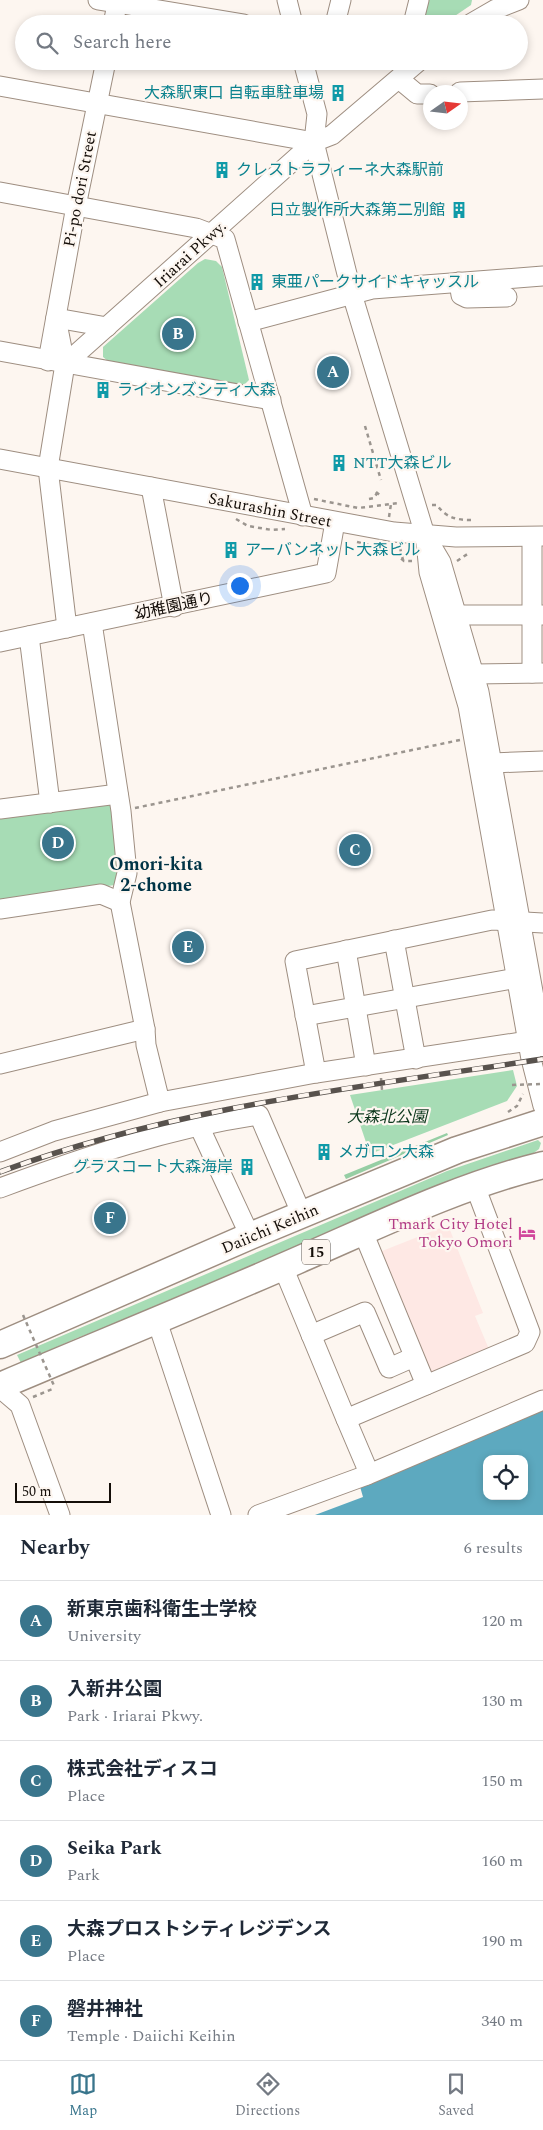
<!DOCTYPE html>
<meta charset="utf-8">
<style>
:root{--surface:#fff;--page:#f2f2f3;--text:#1f2937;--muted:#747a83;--line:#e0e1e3;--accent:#39758c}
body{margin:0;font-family:Spectral,"Noto Sans JP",serif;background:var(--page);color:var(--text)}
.controls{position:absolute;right:15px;bottom:15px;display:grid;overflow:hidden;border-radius:10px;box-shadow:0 2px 8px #0003}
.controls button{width:45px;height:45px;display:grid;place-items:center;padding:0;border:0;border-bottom:1px solid var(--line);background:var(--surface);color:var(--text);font:25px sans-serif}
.compass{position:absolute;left:423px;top:85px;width:45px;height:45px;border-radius:50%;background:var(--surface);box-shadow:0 2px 8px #0003;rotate:76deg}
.scale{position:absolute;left:15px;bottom:12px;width:96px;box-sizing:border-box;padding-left:5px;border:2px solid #140e09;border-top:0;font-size:14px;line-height:18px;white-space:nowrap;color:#140e09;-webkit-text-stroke:4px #fdf6f0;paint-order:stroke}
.you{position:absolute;left:239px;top:585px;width:18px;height:18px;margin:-12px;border:4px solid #fff;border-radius:50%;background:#1a73e8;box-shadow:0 0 0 8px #1a73e833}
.badge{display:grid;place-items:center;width:32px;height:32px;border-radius:50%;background:var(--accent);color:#fff;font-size:16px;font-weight:700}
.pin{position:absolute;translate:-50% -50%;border:2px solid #fff;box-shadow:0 1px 5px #0006}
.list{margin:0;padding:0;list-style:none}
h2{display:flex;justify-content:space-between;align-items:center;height:65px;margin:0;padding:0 20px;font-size:21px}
h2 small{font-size:16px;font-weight:400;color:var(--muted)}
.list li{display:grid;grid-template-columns:32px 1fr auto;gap:15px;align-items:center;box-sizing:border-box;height:80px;padding:0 20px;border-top:1px solid var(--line)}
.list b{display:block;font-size:19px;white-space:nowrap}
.list p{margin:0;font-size:16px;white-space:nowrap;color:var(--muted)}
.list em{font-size:16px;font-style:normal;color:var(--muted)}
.icon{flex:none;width:28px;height:28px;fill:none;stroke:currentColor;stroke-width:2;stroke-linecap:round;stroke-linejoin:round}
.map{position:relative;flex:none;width:543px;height:1515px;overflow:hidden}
.search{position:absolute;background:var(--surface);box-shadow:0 2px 8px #0003;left:15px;right:15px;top:15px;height:55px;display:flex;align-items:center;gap:12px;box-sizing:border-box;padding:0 18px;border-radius:28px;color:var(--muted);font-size:19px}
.sheet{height:545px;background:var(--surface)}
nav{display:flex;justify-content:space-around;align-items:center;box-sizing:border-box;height:70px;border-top:1px solid var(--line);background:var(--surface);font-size:14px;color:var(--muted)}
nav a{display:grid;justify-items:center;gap:2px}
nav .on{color:var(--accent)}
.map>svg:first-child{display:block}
.commercial{fill:#fee8e4}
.green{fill:#a7dcb5}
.forest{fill:#96cea4}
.water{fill:#5da9bf;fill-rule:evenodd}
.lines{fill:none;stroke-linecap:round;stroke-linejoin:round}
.minor-casing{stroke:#9e8e81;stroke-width:21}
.highway-casing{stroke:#9e8e81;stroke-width:29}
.path{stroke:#9b958f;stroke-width:2.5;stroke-dasharray:4 4;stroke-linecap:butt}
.minor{stroke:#fff;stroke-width:19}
.highway{stroke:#fff;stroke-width:26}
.rail-casing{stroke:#58524d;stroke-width:5.5}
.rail{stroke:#fdf6f0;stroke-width:4;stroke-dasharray:11;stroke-linecap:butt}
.path-bridge{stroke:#9b958f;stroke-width:2.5;stroke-dasharray:4 4;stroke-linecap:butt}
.labels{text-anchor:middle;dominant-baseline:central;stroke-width:4.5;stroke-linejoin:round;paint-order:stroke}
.shield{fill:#fdf6f0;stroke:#5a544e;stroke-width:1}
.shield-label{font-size:15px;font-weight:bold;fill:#140e09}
.culture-label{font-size:16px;fill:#0d838f;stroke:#fdf6f0;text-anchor:start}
.street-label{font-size:16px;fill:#140e09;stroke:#fdf6f0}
.park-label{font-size:16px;font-style:italic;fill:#0c371c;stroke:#fdf6f0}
.hotel-label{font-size:16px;fill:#b23c85;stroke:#fdf6f0;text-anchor:end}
.neighbourhood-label{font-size:18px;font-weight:bold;fill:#003446;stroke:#fdf6f0}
</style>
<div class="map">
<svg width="543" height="1515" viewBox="0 0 543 1515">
<rect width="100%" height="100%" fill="#fdf6f0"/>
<path class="commercial" d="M448,1225l35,88 -8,3 16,38 -63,25 -51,-126z"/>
<g class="green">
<path d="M425,0h47l-1,5 -28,19h-24z"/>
<path d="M205,259l11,2 6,6 27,113 -6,6 -135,-25 -5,-4v-10l95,-84z"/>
<path d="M111,800l10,71 -6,14 -115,16v-87z"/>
<path d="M513,1070l4,16 -10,15 -137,53 -20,-59z"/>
<path d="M538,1140l3,3 -2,6 -12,9 -111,38 -288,123 -51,19 -56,25 -4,-8 430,-184z"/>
</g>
<path class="forest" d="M447,1133l1,2 -102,44 -2,-4z"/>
<path class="water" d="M543,1404v111h-228l48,-18 -4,-14zM487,1459h37v37h-37z"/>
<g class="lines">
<g class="minor-casing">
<g id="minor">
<path d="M98,0l146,24"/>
<path d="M287,0l6,24"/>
<path d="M113,24l5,-24"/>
<path d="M335,24l6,-24"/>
<path d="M413,24l6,-24"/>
<path d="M470,24l26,-15 23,-9"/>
<path d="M303,61l14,53 -3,28 38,152 73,241 16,27 38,130 64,355"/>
<path d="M399,79l18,15h13"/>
<path d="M0,86l314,56 18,-7 87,-74"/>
<path d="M460,92l83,-3"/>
<path d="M0,192l196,36 29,11 78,277"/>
<path d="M459,282l2,13 6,3 40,-1"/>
<path d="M56,318l9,46 -17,104 19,160"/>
<path d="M56,318l51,9"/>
<path d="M248,322l124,-33 171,-13"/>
<path d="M0,351l271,49"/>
<path d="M48,361l28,-155 30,-145"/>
<path d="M65,364l249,-222"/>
<path d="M0,459l394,73 62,5 87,-1"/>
<path d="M151,487l23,120"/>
<path d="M426,541l3,31 39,134 63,353 12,47"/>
<path d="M457,615h86"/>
<path d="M92,623l29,188 6,62 -7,29 25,127 1,16 14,57 156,-29 212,-32"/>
<path d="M29,636l21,167"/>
<path d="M0,642l326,-69 9,-51"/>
<path d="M532,673v-136"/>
<path d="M474,674l69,-1"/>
<path d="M492,763l51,-2"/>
<path d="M0,809l118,-15"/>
<path d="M0,909l101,-15 19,8"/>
<path d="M394,940l22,119"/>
<path d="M346,950l20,116"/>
<path d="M305,1016l212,-38"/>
<path d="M0,1064l145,-35"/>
<path d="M316,1073l-21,-112 197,-41 51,3"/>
<path d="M199,1126l51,110"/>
<path d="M0,1152l54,-21 106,-29"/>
<path d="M0,1188c84,-31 169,-60 259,-73l43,100"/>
<path d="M363,1232l63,153"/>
<path d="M283,1267l63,152 179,-76 5,-11 -55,-146"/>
<path d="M157,1321l64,194"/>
<path d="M311,1335l54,-23 24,56 25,-11"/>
<path d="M0,1388l20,17 40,110"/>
<path d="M346,1419l20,47 1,9"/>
<path d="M258,1515l109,-40 176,-75"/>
</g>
</g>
<g class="highway-casing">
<g id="highway">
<path d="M0,1345l250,-109 207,-86 86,-28"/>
<path d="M0,1386c99,-42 198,-82 296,-125 81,-35 162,-75 247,-96"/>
</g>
</g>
<g class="path">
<path d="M365,426l16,54"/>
<path d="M376,492l6,5"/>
<path d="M314,499l44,9 41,-5"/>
<path d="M369,499l5,-1 3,-5"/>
<path d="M432,505h5c9,13 20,15 35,15"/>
<path d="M389,517l2,-13"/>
<path d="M236,519l12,7 24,4 13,-1"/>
<path d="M357,542l35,9 12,10h8"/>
<path d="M400,548l3,12"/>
<path d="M457,561l12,-8"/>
<path d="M135,808l325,-68"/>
<path d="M381,1078l1,12"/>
<path d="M508,1112l9,-6 6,-12"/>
<path d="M33,1397l22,-9"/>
</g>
<use href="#minor" class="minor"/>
<use href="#highway" class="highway"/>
<g class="rail-casing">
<path id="rail" d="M0,1172c175,-65 360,-85 543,-113"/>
</g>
<use href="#rail" class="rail"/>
<g class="path-bridge">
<path d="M512,1085l31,-1"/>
<path d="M23,1315l32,73"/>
</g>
</g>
<defs>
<g id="building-bare" transform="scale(1.35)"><path d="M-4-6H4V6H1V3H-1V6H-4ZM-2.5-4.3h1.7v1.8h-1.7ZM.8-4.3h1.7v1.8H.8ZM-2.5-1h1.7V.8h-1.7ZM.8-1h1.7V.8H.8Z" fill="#0f9aa8" stroke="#fdf6f0" stroke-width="2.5" paint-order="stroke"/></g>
<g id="hotel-bare" transform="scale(1.35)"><path d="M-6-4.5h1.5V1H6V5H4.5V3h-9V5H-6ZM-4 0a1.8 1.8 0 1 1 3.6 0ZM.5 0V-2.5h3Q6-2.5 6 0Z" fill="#d1479c" stroke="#fdf6f0" stroke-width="2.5" paint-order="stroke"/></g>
</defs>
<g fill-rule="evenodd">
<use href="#building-bare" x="338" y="93"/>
<use href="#building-bare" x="222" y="170"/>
<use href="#building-bare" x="459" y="210"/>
<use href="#building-bare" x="257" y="282"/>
<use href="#building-bare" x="103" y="390"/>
<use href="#building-bare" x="339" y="463"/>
<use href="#building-bare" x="231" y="550"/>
<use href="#building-bare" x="324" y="1152"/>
<use href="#building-bare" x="247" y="1167"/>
<use href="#hotel-bare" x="527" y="1233"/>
</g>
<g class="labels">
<rect class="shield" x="302" y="1239.5" width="28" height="25" rx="4"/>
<g class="shield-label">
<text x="316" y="1252">15</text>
</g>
<g class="culture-label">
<text x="324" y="93" text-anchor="end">大森駅東口 自転車駐車場</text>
<text x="236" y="170">クレストラフィーネ大森駅前</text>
<text x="445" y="210" text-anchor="end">日立製作所大森第二別館</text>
<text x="271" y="282">東亜パークサイドキャッスル</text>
<text x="117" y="390">ライオンズシティ大森</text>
<text x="353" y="463">NTT大森ビル</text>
<text x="245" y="550">アーバンネット大森ビル</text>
<text x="338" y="1152">メガロン大森</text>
<text x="233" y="1167" text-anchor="end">グラスコート大森海岸</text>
</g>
<g class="street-label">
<text transform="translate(80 189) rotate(-79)">Pi-po dori Street</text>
<text transform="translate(190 254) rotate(-42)">Iriarai Pkwy.</text>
<text transform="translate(270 510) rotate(11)">Sakurashin Street</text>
<text transform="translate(174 606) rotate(-12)">幼稚園通り</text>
<text transform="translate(270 1229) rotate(-23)">Daiichi Keihin</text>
</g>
<g class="park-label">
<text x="387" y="1117">大森北公園</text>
</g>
<g class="hotel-label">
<text x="513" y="1224">Tmark City Hotel<tspan x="513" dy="18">Tokyo Omori</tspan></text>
</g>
<g class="neighbourhood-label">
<text x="156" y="864">Omori-kita<tspan x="156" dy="21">2-chome</tspan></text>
</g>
</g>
</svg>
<div class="controls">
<button><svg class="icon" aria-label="locate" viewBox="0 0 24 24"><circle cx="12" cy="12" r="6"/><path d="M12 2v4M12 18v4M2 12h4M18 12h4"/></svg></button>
</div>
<svg class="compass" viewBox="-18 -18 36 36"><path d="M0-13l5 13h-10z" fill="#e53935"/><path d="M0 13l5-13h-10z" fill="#747a83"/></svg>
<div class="scale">50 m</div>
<div class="you"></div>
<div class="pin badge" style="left:333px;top:372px">A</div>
<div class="pin badge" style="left:178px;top:334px">B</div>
<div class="pin badge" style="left:355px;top:850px">C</div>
<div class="pin badge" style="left:58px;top:843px">D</div>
<div class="pin badge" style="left:188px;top:947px">E</div>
<div class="pin badge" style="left:110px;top:1218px">F</div>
<div class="search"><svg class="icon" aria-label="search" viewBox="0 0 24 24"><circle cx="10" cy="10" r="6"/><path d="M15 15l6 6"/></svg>Search here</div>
</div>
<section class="sheet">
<h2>Nearby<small>6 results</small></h2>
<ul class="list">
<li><span class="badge">A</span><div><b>新東京歯科衛生士学校</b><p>University</p></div><em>120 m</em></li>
<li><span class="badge">B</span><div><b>入新井公園</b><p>Park · Iriarai Pkwy.</p></div><em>130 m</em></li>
<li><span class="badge">C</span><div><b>株式会社ディスコ</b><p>Place</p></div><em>150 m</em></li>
<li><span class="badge">D</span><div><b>Seika Park</b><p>Park</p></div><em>160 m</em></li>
<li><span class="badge">E</span><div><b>大森プロストシティレジデンス</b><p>Place</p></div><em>190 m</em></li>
<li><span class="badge">F</span><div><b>磐井神社</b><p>Temple · Daiichi Keihin</p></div><em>340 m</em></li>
</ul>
</section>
<nav>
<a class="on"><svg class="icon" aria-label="map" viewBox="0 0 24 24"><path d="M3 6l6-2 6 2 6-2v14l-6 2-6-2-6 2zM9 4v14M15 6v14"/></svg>Map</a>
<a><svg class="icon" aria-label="directions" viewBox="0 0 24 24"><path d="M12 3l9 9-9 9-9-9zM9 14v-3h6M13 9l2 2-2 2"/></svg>Directions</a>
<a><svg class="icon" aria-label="saved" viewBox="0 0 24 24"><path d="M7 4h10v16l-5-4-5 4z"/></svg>Saved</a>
</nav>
